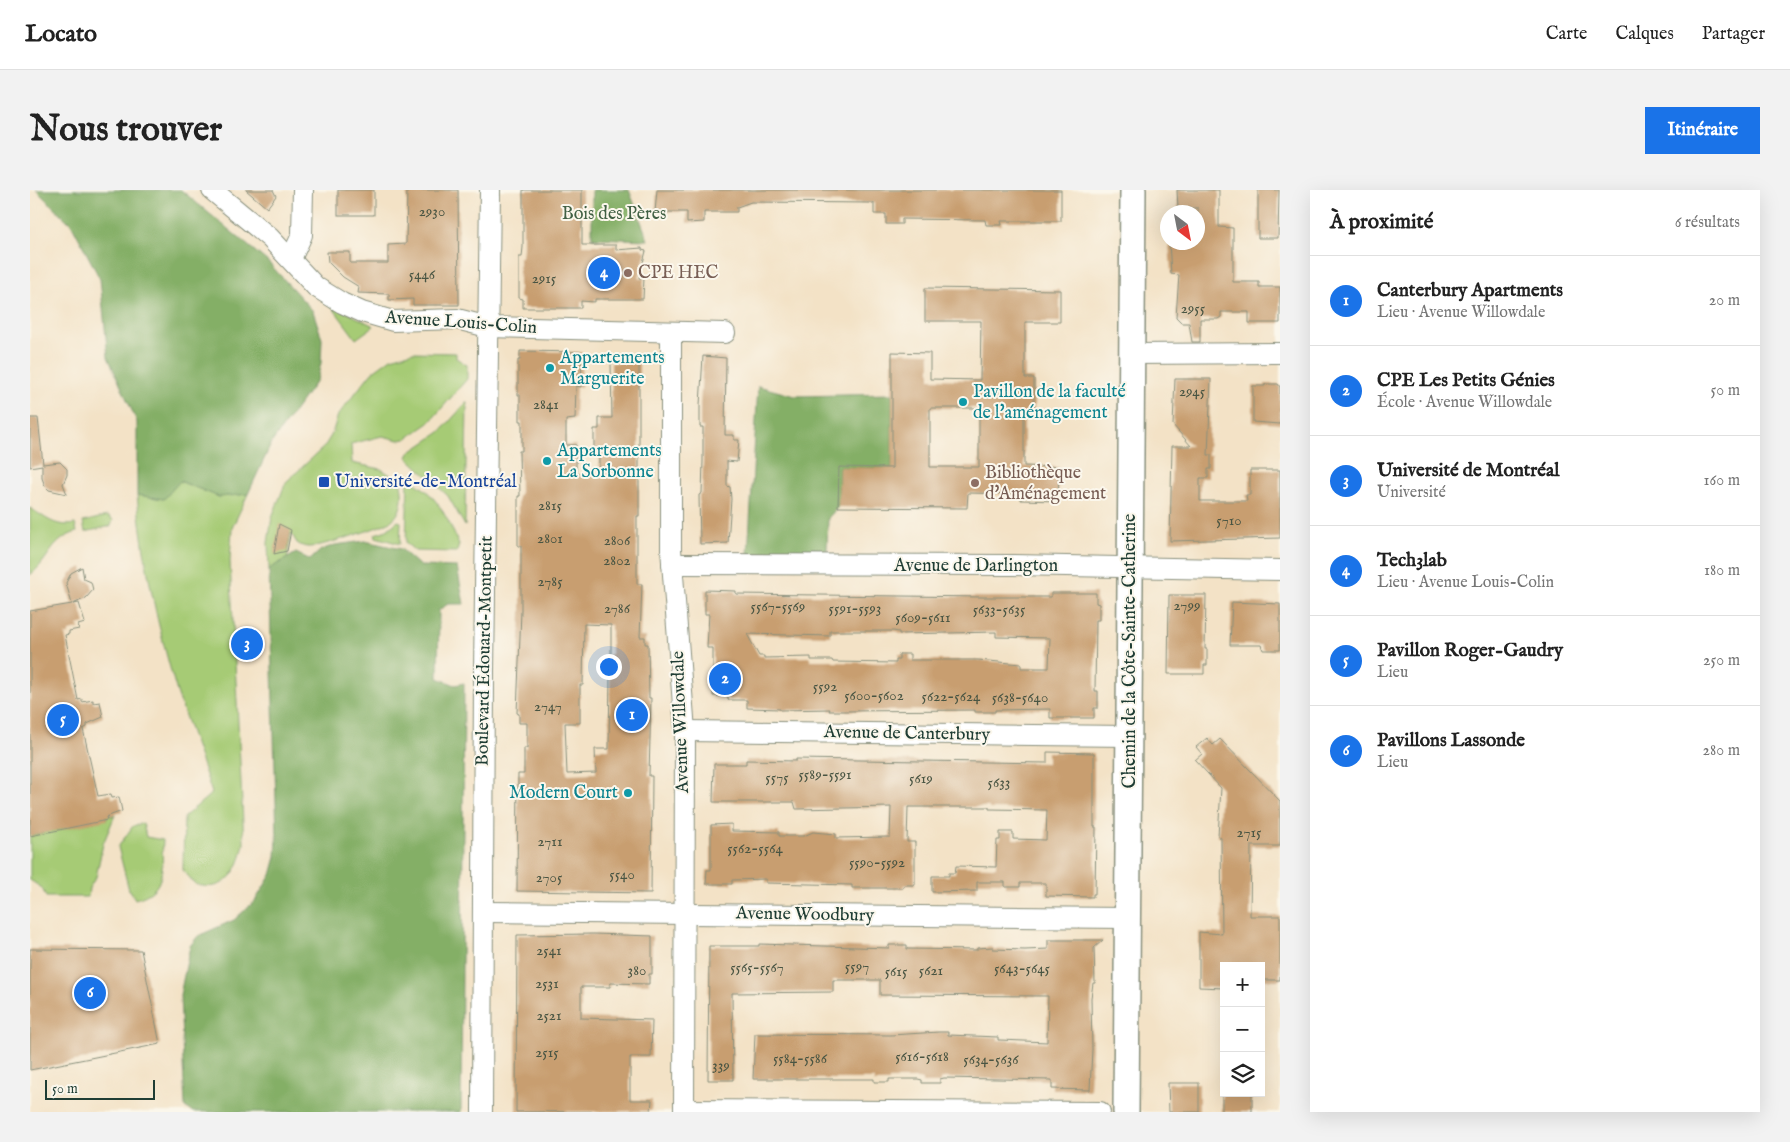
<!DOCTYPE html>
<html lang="fr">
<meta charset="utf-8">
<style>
:root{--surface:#fff;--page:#f2f2f2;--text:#222;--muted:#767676;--line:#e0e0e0;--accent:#1a73e8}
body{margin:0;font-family:"IM FELL English",serif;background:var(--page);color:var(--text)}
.controls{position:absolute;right:15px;bottom:15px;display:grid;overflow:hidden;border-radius:0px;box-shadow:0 5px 20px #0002}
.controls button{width:45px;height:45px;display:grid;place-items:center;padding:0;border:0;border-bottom:1px solid var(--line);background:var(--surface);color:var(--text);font:25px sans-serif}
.compass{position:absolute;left:1130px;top:15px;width:45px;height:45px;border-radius:50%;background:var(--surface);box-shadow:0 5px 20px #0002;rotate:148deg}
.scale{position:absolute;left:15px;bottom:12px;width:110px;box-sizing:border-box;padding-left:5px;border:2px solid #1f3d34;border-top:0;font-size:14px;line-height:18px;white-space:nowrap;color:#1f3d34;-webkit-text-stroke:4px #fbf7ec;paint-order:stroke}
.you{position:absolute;left:578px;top:476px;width:18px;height:18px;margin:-12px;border:4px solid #fff;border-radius:50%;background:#1a73e8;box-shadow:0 0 0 8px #1a73e833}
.badge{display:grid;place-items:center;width:32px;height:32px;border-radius:50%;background:var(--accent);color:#fff;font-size:16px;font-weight:700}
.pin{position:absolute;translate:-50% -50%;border:2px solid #fff;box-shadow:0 1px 5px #0006}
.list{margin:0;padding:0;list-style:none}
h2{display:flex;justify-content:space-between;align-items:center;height:65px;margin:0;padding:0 20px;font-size:21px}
h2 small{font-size:16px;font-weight:400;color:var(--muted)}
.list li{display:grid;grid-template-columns:32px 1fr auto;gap:15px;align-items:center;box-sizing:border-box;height:90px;padding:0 20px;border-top:1px solid var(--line)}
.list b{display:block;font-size:19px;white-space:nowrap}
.list p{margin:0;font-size:16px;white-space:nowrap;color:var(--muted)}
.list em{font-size:16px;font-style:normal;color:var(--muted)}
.icon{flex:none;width:28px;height:28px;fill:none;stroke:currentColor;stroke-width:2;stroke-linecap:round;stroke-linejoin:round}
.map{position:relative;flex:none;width:1250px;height:922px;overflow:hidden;border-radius:0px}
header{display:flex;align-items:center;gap:30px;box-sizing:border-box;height:70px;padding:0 25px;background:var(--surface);border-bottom:1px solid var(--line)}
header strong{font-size:24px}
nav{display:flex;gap:28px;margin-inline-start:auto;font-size:18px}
.intro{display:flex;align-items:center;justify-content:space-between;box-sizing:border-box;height:120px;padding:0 30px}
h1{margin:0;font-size:35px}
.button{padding:12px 22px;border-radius:0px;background:var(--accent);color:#fff;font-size:18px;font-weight:700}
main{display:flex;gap:30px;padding:0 30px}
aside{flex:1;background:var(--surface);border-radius:0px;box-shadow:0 5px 20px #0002}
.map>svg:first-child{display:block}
.green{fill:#a6cb75;stroke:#628454}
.forest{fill:#84af66;stroke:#52764d}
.building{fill:#c89e70;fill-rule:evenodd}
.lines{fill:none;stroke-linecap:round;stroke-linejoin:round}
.minor-casing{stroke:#89907d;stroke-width:22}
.major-casing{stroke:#89907d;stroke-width:28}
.minor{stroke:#fff;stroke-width:20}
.major{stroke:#fff;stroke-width:25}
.education-dot{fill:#8d6e63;stroke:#fbf7ec;stroke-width:2}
.culture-dot{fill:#0f9aa8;stroke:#fbf7ec;stroke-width:2}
.transit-dot{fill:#1a4fb4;stroke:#fbf7ec;stroke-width:2}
.labels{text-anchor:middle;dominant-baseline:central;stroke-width:4;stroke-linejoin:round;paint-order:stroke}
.number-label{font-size:15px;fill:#495543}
.park-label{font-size:18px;fill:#416044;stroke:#fbf7ec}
.education-label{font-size:18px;fill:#785e54;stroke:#fbf7ec;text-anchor:start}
.street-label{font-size:18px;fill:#1f3d34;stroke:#fbf7ec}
.culture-label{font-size:18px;fill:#0d838f;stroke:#fbf7ec;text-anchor:start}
.transit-label{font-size:18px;fill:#164399;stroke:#fbf7ec;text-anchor:start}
</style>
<header>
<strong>Locato</strong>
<nav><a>Carte</a><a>Calques</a><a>Partager</a></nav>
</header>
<div class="intro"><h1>Nous trouver</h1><a class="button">Itinéraire</a></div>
<main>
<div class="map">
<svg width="1250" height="922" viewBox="0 0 1250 922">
<rect width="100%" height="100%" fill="#fbf7ec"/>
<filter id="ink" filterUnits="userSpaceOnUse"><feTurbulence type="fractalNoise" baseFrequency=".02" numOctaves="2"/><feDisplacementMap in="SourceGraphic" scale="10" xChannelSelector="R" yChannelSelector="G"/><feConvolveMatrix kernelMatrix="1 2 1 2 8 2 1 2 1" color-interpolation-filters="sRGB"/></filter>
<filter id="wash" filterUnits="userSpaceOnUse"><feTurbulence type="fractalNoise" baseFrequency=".0096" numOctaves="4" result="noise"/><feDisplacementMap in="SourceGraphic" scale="20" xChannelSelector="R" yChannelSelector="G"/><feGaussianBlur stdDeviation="1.12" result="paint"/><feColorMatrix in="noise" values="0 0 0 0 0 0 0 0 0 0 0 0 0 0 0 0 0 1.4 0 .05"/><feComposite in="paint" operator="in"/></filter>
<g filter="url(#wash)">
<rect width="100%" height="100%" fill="#f3e2c6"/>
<g class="green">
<path d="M300,114l44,22 -18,13z"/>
<path d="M383,162l43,1v5l11,7v14l-38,44 -23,16 -7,1 -17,-4 -31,8 1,19 29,6 19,12c4,12 3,31 -8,39 -8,7 -75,28 -84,27 -4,0 -8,-2 -11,-4l-6,-10 -4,26 -18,10 -1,-26 4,-26 14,-35 38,-35 8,-13 6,-19 34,-43 19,-14z"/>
<path d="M437,212l-2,124 -17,-30 -41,-39 2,-4 31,-21z"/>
<path d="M378,290c27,9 40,40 51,64l-2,8 -42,-1 -9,-8z"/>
<path d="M149,291l40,16 29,-3 -16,34 -2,33 14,282c-4,26 -18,52 -49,41l-12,-14 1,-53 28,-24c-11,-34 -24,-67 -35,-101 -19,-63 -34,-131 -40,-197l27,4z"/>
<path d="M0,318c15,9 25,20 45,16l2,8c-27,8 -27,28 -47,43z"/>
<path d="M77,326l6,4 -2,6 -26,6 -2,-10z"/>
<path d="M368,331l3,1 -1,22 -24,-7 -1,-3 12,-4z"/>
<path d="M85,625l-12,29 -7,33 -7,11 -1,9h-42l-4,-9 -12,-8v-44l77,-17 -1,-2z"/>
<path d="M113,633l3,14 17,3c-2,28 5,51 -28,59l-5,-9h-1l-11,-43 15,-21z"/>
</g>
<g class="forest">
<path d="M6,0h145l87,72 45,49 9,28 -1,24 -4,17 -45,62 -24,52 -29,3 -39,-16 -16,18 -27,-4v-73l-29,-65 -8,-78 -28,-54z"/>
<path d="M562,0h37l19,50 -56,-2z"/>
<path d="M728,196l37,10 97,-2v74l-53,-1 -1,40 -10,11 -1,32 -79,5z"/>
<path d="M335,351l36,8 19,17 37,1 7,37h-16l-9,6 -1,68 17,7 9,-2 -3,429h-268l-8,-5 -5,-112 10,-49 8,-10 36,-16 21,-19 16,-26 5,-18 1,-20 -8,-268 27,-16 14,7 11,-10 14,-5z"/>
</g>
<g id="blocks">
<g class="building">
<path d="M216,0h27l3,6 -9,12z"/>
<rect x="308" y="0" width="36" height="25"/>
<path d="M377,0h51l1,115h-46v-6l-24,1v-6l-31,-1 1,-6 -16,-10 -15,-15 -1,-10h23v11h38v-18l18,-1z"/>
<path d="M493,0h59v55h34v5l26,-2v2l4,1 -7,27h5l-1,21h-48v3l-14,-1v7h-58v-9l-4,-1v-41h3l1,-10z"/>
<path d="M627,0h404v31h-60l1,4h-16l-1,-5 -83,-1v5h-16v-10h-12v-11l-123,-1 -14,5v5h-33v10l-17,1v-11h-32z"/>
<path d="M1147,0h42v37l14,1v54h26v5h21v36h-31v-11h-28v5l-3,2h-18v23h-8l-3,-19h-7l-6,-6 3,-42 -8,-1 -2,-32h29v-34h-20z"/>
<path d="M1228,0h21v2l-1,46h-20z"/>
<path d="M895,98l135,2v32h-35v56h9v34h-10v54l35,1 -1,34 -37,-1v-6l-53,-1 -1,15 -129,-1 1,-40 53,1v-116l38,1v26l50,1 1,-59h-56zM900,218h49v59h-49z"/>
<path d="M490,161l62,1 -1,35 -5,-1 -1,33 -9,1v25h10v29h23v-26h-5v-19h5v-11h13l-1,-55 13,-1v-5h15v159h-2v68h5l-2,53h5v7h3l1,54h2l-2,78h3l-1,117 -134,-2 1,-117h6v-26h3v-25h-8v-9l-2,-1 4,-102v-65h-3v-50h2l-1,-45h3v-30h-2v-26h-2v-35h2zM554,434l27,1v29l-3,1v16h2l-1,78h-14l1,24 -29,1 -2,-51h15v-38h3z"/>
<path d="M673,166l23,2 -1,77h9v5h5l-2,22 -10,-1v25l3,1 1,12 -3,44 -28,1 -1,-49 3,-2 1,-32v-34h-3v-22z"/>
<path d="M1145,189h36l-3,76h3v14h-3v9h-8v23h47l-1,-6h4v-25h30v68l-110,3 2,-95h19l-18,-21z"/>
<path d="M1235,194h13l2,3v37l-27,-2v-36h12z"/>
<path d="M0,228h8l5,46 17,-2 7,7v6l-4,9 4,10 -18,-4 -4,-4 -3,-8v-13l-12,2z"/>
<path d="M249,334l12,6 -4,21 -13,3z"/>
<path d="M52,377l2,12 7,3 2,8 -7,8 -13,6 6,-1 6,20 -7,2 1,4 -10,2v3l-4,1 13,65 4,-1v3l11,-2v3l7,-1 3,15 -16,7v3l-4,2 15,67 13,-2 1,4 7,-1 3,14 -16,6 1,3 -77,16v-225l42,-7 -6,-21 5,-10z"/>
<path d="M675,400l31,1v3l246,3h69v-4h45v10l3,1v16h-3l-1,71h3v17h-4v10h-44v-9l-55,1v2h-20v-2l-133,1h-13l1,-2 -50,1v-1l-33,-1v-8h-19v-4h-15v-48h-6l2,-34h-4zM800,441h63l6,1v2l97,-2v5l54,1 -1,30h-28v-4l-43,-4h-68v-6h-11v6h-3v3l-63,-1 -1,-2h-21v-3l-47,1v-2h-5l-12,-22 83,2z"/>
<path d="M1139,405h37l-1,54h2v16h-3v9h-36z"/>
<path d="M1202,412l48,2v46h-17l-2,-5h-31z"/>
<path d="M1177,548l6,7 7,-6 60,62v45h-29l-1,70h30v64h-19v-14h-37v22l-25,-1v-55l23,2 -1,-96 -3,-2 3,-48 -26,-28 7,-6 -6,-7z"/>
<path d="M1017,562l47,1v74h2l-1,67h-2v3l-47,-1v-13h-26v4h-15v-5h-28v9l-45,1v-16h17v-3h6l1,-7 40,1 1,-27h3v-8h13v7l33,1 1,-30 -58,-1v-2h-81l-1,35h8v43h-11l-1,3h-51v-3l-86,-2v-4l-34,1v4h-26l1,-14h4v-45l21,-1v7l47,1v4h25l9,-4 23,2v4l54,-1 1,-30 -95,2 -2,-7h-81l1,-38h32v-4l50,1v-2l251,4z"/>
<path d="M564,744l58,2v38h-3v10l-39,-1v4h-29v31l71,2 -1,37h-21v43h22l-1,11 -135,1 1,-177z"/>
<path d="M1018,750h55l-9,8 1,35h-2l-2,15 1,51 -2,41 -38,-1v-9l-108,-2 -4,1v4h-18v-3l-4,-1h-29v3h-15v-3h-121l2,-45 136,1 48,-3h9v3l50,2v3h2l47,2 1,-46 -168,-1v-15h-47v12l-101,1 1,87h-25l1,-134h50v-2l130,4v-3h18v4l70,1v-2l16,-1v2l32,1 23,-1z"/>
<path d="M0,759l111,1 19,94 -130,26z"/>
<path d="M1138,893h31v29h-30z"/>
<rect x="1192" y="903" width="30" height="19"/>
</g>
</g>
</g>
<g filter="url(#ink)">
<use href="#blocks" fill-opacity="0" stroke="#89907d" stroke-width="1"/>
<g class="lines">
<g class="minor-casing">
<g id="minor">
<path d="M182,0l58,48 46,49 26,16 20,9 31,9 64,-2 31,8 237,6"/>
<path d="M261,69l11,-24 1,-45"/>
<path d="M641,142v217l14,182 -1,381"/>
<path d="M1101,164l149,-1"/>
<path d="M642,374l341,1 267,5"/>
<path d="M655,541l445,5"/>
<path d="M453,722l645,6"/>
<path d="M654,920l416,2"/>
<path d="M452,922l2,-440 6,-482"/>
</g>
</g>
<g class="major-casing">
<path id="major" d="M1096,922l7,-922"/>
</g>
<use href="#minor" class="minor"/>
<use href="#major" class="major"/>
</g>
</g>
<g class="education-dot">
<circle cx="598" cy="83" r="5"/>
<circle cx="945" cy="293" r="5"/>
</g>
<g class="culture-dot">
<circle cx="520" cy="178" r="5"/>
<circle cx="933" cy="212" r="5"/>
<circle cx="517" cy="271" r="5"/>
<circle cx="598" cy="603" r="5"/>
</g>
<rect class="transit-dot" x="288" y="286" width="12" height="12" rx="2.5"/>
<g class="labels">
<g class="number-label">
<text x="402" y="21">2930</text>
<text x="392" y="84">5446</text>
<text x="514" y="88">2915</text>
<text x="1163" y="118">2955</text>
<text x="1162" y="201">2945</text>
<text x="516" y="214">2841</text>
<text x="520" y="315">2815</text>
<text x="1199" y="330">5710</text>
<text x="520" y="348">2801</text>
<text x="587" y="350">2806</text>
<text x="587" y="370">2802</text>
<text x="520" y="391">2785</text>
<text x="1157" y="415">2799</text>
<text x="748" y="416">5567-5569</text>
<text x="587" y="418">2786</text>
<text x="825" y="418">5591-5593</text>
<text x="969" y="419">5633-5635</text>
<text x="893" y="427">5609-5611</text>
<text x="795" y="496">5592</text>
<text x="844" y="505">5600-5602</text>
<text x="921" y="506">5622-5624</text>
<text x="990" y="507">5638-5640</text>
<text x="518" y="516">2747</text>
<text x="795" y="584">5589-5591</text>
<text x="747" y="587">5575</text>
<text x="891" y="588">5619</text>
<text x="969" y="592">5633</text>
<text x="1219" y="642">2715</text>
<text x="520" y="651">2711</text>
<text x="725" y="658">5562-5564</text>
<text x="847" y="672">5590-5592</text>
<text x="592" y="684">5540</text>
<text x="519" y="687">2705</text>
<text x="519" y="760">2541</text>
<text x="827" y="776">5597</text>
<text x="727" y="777">5565-5567</text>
<text x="992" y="778">5643-5645</text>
<text x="607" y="780">380</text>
<text x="901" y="780">5621</text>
<text x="866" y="781">5615</text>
<text x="517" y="793">2531</text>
<text x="519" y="825">2521</text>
<text x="517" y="862">2515</text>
<text x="892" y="866">5616-5618</text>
<text x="770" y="868">5584-5586</text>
<text x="961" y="869">5634-5636</text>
<text x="691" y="875">339</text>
</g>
<g class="park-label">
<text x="584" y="24">Bois des Pères</text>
</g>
<g class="education-label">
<text x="608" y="83">CPE HEC</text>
<text x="955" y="283">Bibliothèque<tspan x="955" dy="21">d'Aménagement</tspan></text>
</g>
<g class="street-label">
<text transform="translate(431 133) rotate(4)">Avenue Louis-Colin</text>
<text x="946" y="376">Avenue de Darlington</text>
<text transform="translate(455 461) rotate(-89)">Boulevard Édouard-Montpetit</text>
<text transform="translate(1100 461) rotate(-90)">Chemin de la Côte-Sainte-Catherine</text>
<text transform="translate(651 532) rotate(-92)">Avenue Willowdale</text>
<text transform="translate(877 544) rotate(1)">Avenue de Canterbury</text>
<text transform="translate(775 725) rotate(1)">Avenue Woodbury</text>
</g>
<g class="culture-label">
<text x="530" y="168">Appartements<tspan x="530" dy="21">Marguerite</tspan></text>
<text x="943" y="202">Pavillon de la faculté<tspan x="943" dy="21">de l'aménagement</tspan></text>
<text x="527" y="261">Appartements<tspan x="527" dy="21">La Sorbonne</tspan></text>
<text x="588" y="603" text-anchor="end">Modern Court</text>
</g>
<g class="transit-label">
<text x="305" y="292">Université-de-Montréal</text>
</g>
</g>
</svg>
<div class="controls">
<button>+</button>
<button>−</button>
<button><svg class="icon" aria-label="layers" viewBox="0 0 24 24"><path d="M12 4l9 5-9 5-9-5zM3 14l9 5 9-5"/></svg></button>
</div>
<svg class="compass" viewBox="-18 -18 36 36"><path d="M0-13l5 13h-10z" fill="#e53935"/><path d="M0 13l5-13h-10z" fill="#767676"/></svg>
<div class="scale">50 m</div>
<div class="you"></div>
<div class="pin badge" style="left:602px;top:525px">1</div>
<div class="pin badge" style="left:695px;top:489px">2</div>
<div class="pin badge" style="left:217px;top:454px">3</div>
<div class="pin badge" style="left:574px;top:83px">4</div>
<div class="pin badge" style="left:33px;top:530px">5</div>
<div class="pin badge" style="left:60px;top:803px">6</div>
</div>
<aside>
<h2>À proximité<small>6 résultats</small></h2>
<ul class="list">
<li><span class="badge">1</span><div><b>Canterbury Apartments</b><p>Lieu · Avenue Willowdale</p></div><em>20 m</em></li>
<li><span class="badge">2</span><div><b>CPE Les Petits Génies</b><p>École · Avenue Willowdale</p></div><em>50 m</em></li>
<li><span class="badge">3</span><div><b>Université de Montréal</b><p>Université</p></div><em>160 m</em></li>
<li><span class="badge">4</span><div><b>Tech3lab</b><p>Lieu · Avenue Louis-Colin</p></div><em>180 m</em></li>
<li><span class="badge">5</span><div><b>Pavillon Roger-Gaudry</b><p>Lieu</p></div><em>250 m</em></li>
<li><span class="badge">6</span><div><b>Pavillons Lassonde</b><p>Lieu</p></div><em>280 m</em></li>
</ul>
</aside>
</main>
